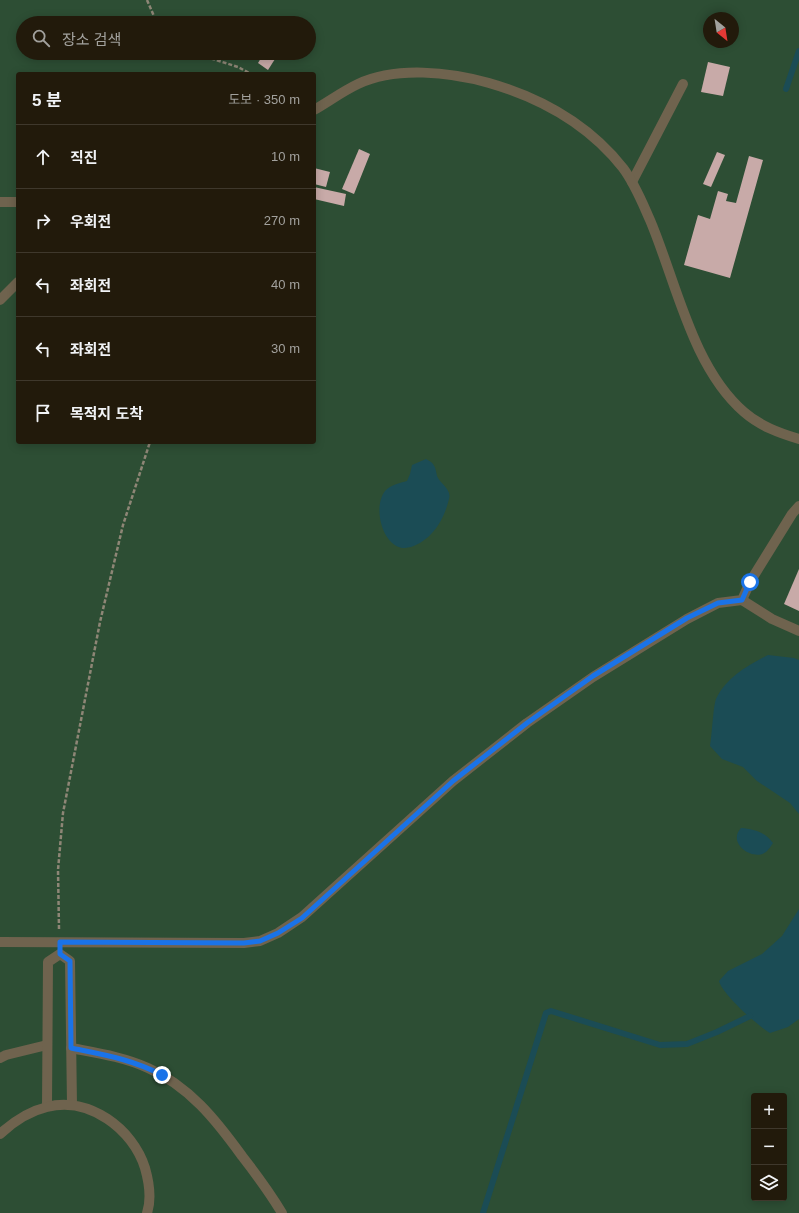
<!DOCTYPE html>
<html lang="ko">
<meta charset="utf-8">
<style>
:root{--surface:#221a0b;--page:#2a2314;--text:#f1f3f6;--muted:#a2a19d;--line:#3f382c}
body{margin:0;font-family:Arial,"Noto Sans KR",sans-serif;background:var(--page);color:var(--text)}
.controls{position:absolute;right:12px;bottom:12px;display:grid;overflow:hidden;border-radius:4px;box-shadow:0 2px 10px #0003}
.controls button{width:36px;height:36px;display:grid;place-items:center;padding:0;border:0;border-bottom:1px solid var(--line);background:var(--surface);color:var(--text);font:20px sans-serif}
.compass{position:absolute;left:703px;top:12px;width:36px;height:36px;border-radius:50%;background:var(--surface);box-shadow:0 2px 10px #0003;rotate:150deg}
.stop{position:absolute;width:12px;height:12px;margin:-9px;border:3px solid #1a73e8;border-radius:50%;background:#fff}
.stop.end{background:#1a73e8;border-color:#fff;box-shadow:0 1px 4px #0008}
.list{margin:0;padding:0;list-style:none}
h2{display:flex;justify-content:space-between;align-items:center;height:52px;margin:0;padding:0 16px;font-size:17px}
h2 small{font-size:13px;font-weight:400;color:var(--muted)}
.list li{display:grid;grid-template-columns:26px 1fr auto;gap:12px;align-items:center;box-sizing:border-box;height:64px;padding:0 16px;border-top:1px solid var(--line)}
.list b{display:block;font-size:15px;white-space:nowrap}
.list em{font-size:13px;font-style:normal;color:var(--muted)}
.icon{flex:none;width:22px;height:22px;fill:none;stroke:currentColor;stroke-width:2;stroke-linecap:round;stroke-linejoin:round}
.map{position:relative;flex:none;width:799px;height:1213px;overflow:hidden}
.search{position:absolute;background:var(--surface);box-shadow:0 2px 10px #0003;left:16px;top:16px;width:300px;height:44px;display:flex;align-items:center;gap:10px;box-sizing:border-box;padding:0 14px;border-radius:22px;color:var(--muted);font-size:15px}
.panel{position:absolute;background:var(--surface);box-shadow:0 2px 10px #0003;left:16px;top:72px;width:300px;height:372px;border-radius:4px}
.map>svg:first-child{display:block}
.green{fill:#2d4e34;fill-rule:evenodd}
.water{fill:#1b4c55}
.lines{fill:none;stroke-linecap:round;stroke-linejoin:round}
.stream{stroke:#1b4c55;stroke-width:6}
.building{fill:#c8aaa8}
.path{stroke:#8e8676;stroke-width:2.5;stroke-dasharray:4 2;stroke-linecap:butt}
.lane{stroke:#6f634e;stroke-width:10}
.street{stroke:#6f634e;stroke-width:10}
.route{stroke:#1a73e8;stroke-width:5}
</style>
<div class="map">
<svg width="799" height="1213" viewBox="0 0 799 1213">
<rect width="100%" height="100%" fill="#2d230f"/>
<path class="green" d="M0,0h799v1213h-799zM709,18h24v24h-24zM23,23h286v30h-286zM18,74h296v368h-296zM754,1096h30v102h-30z"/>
<g class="water">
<path d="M426,459c3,2 6,3 7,5 3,4 3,8 4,12 3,8 15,13 12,23 -5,21 -17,41 -38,48 -2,0 -4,1 -6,1 -22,0 -33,-40 -20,-57 5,-6 15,-8 22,-10l3,-7 2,-9z"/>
<path d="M768,655l26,3 5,2v154l-9,-11 -33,-22 -14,-14 -21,-8 -12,-13c2,-10 3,-39 6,-47 11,-22 31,-33 52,-44z"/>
<path d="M741,828c13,1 24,4 32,15 -2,3 -4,6 -6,8 -12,12 -41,-7 -26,-23z"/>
<path d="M799,909v110l-11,8 -18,6c-12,-7 -48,-39 -51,-52l9,-10 34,-17 20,-18z"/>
</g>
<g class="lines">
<g class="stream">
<path d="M786,89l13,-38"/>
<path d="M483,1213l63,-200 5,-2 109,34 27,-1 30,-12 33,-16"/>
</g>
</g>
<g class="building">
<path d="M264,53l11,6 -7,11 -10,-7z"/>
<path d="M708,62l22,5 -7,29 -22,-4z"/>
<path d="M359,149l11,5 -16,40 -12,-5z"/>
<path d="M717,152l8,3 -14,32 -8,-3z"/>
<path d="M749,156l14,4 -33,118 -46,-13 14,-50 12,4 8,-28 10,3 -2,7 10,2z"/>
<path d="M314,168l16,4 -4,15 -12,-3z"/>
<path d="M314,187l32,7 -2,12 -30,-7z"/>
<path d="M799,569v42l-15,-7z"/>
</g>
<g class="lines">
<g class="path">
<path d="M147,0l10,23"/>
<path d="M194,53l44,14 13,7"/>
<path d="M59,929l-1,-59 5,-57 37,-191 23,-97 27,-83"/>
</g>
<path class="lane" d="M632,182l51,-98"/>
<g class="street">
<path d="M314,110c14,-8 29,-19 44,-26 38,-18 92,-12 131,-1 52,15 100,42 134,85 12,16 19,34 27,52 26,61 42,147 94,192 16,14 35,21 55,27"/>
<path d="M0,202h18"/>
<path d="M0,300l18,-18"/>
<path d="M742,600l30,19 27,12"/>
<path d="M0,942l244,1 16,-2 18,-8 24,-16 151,-136 74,-58 66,-46 94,-58 31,-16 24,-3 8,-18 42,-68 7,-8"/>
<path d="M71,1048c26,5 53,9 77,20 41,18 68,52 94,88 14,18 28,37 40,57"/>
<path d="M0,1058l6,-3 41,-10"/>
<path d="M47,1106l1,-144 12,-8 10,7 2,144"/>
<path d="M0,1134c13,-12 30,-23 47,-27 42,-11 86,22 98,61 4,14 7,30 2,45"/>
</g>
</g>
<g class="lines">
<path class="route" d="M162,1075c-31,-16 -57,-20 -91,-27l-1,-87 -10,-7v-12l184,1 16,-2 18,-8 24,-15 151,-137 74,-58 66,-47 94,-58 31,-15 24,-3 8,-18"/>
</g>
</svg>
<div class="controls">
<button>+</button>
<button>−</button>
<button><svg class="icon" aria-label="layers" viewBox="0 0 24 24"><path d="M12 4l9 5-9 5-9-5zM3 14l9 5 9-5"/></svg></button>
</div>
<svg class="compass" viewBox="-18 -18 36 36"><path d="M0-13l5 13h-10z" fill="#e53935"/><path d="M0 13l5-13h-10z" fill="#a2a19d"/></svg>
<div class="stop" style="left:750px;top:582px"></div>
<div class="stop end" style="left:162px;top:1075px"></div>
<div class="search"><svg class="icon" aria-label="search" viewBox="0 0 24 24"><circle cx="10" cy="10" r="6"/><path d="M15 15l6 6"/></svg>장소 검색</div>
<section class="panel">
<h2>5 분<small>도보 · 350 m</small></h2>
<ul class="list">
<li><svg class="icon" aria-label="ahead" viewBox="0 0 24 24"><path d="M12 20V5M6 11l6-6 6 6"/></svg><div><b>직진</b></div><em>10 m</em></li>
<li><svg class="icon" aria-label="right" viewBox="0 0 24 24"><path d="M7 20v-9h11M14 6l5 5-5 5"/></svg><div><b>우회전</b></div><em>270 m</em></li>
<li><svg class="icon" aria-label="left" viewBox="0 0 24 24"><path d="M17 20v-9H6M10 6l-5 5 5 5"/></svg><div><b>좌회전</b></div><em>40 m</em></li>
<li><svg class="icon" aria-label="left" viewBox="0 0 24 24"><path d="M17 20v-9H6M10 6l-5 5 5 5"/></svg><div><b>좌회전</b></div><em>30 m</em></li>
<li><svg class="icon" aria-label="arrive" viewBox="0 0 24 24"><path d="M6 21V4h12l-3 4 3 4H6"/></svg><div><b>목적지 도착</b></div></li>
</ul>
</section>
</div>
